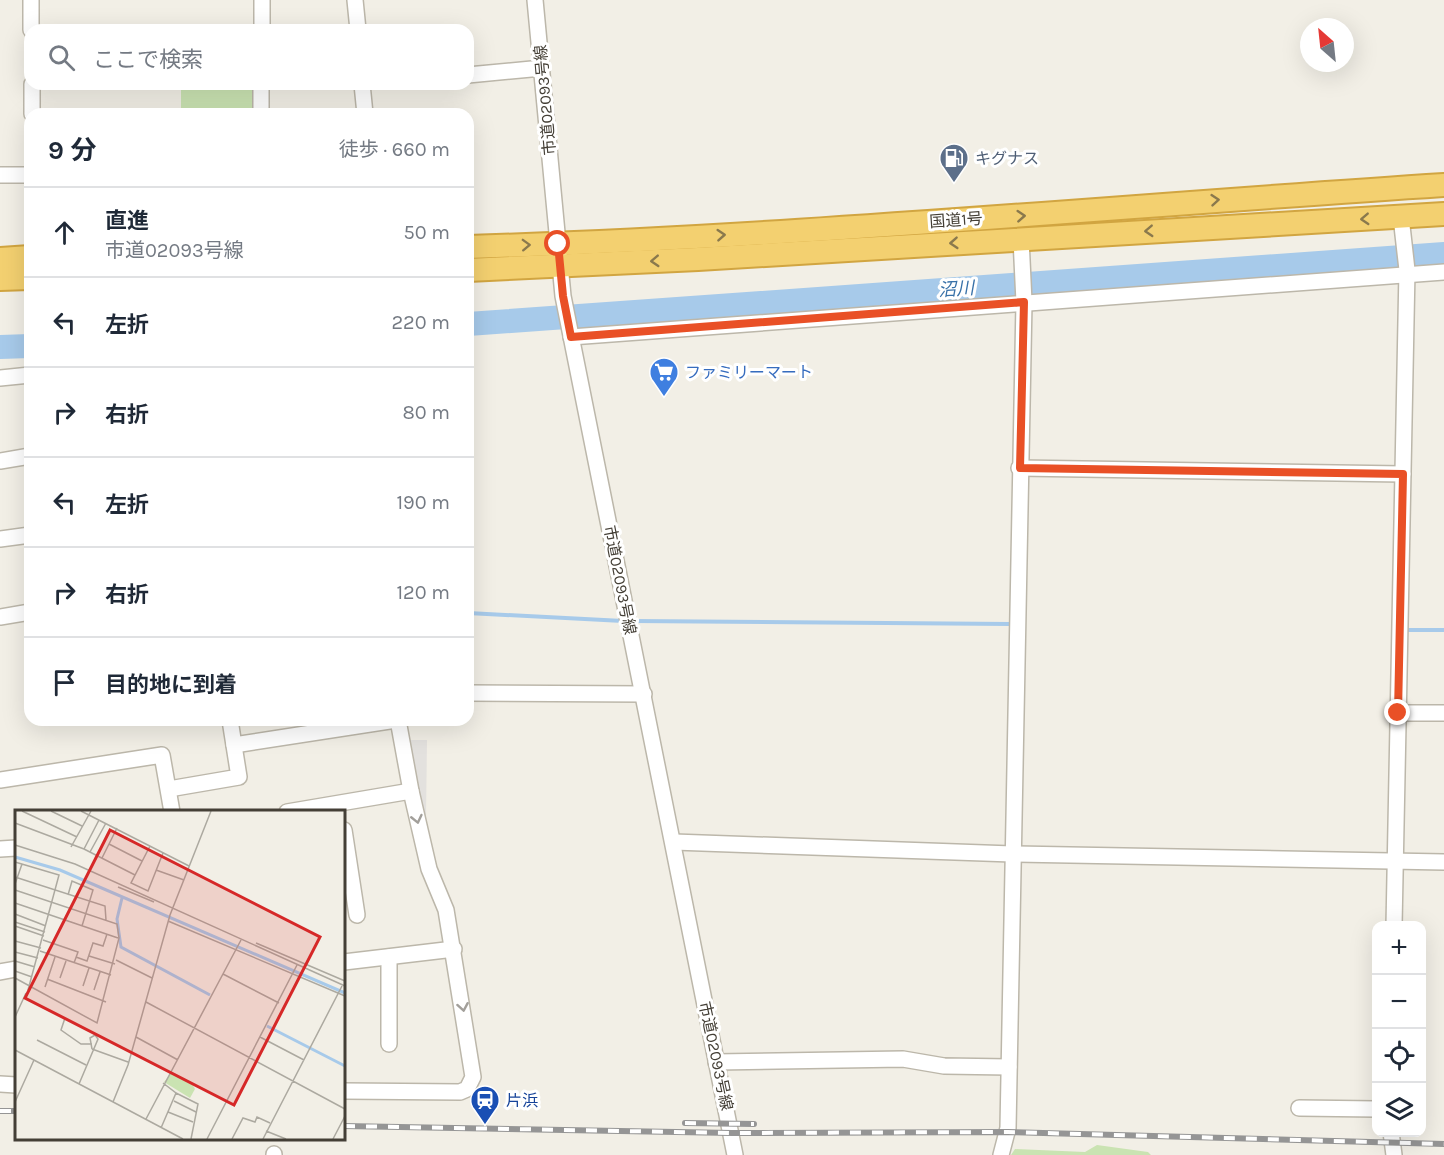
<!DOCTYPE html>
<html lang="ja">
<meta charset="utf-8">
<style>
:root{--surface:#fff;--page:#f6f6f7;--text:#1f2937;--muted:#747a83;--line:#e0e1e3}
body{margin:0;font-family:Karla,"Noto Sans JP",sans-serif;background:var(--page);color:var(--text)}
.controls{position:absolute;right:18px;bottom:18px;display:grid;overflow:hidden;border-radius:12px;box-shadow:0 6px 24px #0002}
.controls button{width:54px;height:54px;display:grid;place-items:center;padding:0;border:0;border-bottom:2px solid var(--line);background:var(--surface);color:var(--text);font:30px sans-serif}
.compass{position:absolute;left:1300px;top:18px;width:54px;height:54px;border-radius:50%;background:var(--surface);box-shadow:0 6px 24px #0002;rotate:333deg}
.stop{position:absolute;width:18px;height:18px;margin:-14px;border:4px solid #e95026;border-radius:50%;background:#fff}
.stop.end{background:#e95026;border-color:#fff;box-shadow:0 2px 6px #0008}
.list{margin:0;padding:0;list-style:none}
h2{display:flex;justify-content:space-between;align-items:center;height:78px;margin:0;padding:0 24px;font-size:26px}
h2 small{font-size:20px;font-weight:400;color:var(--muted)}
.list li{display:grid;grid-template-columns:39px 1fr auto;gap:18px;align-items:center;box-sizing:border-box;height:90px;padding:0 24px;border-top:2px solid var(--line)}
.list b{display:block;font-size:22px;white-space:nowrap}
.list p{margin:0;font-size:20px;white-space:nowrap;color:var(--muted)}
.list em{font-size:20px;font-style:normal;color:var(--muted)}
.icon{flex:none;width:33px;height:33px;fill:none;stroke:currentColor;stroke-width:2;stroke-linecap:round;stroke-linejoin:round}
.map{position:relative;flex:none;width:1444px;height:1155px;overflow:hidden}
.search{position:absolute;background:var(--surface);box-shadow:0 6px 24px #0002;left:24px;top:24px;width:450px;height:66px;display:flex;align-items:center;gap:15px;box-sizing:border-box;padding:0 21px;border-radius:18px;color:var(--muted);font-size:22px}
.panel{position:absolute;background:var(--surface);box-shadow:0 6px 24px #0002;left:24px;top:108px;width:450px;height:618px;border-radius:18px}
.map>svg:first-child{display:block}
.green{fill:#cae3b2}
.parking{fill:#e3e1de}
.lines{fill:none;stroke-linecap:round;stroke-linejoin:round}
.stream{stroke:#a7caea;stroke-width:4}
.river{stroke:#a7caea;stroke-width:24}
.minor-casing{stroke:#bcb7aa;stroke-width:18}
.highway-casing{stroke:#d1a541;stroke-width:26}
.minor{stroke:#fff;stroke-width:15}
.highway{stroke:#f3d070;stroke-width:22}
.rail-casing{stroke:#959595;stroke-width:6}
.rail{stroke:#fff;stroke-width:4;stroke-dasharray:11;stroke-linecap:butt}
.oneway{stroke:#8a794d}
.oneway2{stroke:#a29f9a}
.route{stroke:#e95026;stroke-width:8}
.labels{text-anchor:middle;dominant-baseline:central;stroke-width:6;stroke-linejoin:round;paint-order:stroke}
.street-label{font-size:16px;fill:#443f36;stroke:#fff}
.service-label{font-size:16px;fill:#4e5e75;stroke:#fff;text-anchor:start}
.shop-label{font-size:16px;fill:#366cbe;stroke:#fff;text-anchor:start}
.transit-label{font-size:16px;fill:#164399;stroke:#fff;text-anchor:start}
.water-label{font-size:18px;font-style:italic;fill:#3871a8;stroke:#fff}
.inset-river{fill:none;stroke:#a7caea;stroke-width:3}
.inset-road{fill:none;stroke:#aca9a0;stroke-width:1.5}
.view{fill:#d62828;fill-opacity:0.15;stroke:#d62828;stroke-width:3}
.inset-edge{fill:none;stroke:#443f36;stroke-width:3}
</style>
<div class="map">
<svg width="1444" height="1155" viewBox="0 0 1444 1155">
<rect width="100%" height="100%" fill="#f2efe6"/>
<g class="green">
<path d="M181,84h71l3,3v27h-74z"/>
<path d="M1097,1145l51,7 3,3h-140l4,-6 70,3z"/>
</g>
<path class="parking" d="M407,740h20l-1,80h-5z"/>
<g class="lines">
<g class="stream">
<path d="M468,613l155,8"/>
<path d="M633,621l377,3"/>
<path d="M1405,630h39"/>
</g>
<g class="river">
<path d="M468,324l976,-70"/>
<path d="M0,347l30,-1"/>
</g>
<g class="minor-casing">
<g id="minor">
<path d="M31,0v30"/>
<path d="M355,0l3,30"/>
<path d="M535,0l28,296 172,859"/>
<path d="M262,30v-30"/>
<path d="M468,75l74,-7"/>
<path d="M362,84l3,30"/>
<path d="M32,114v-30"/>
<path d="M261,114v-30"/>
<path d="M0,175h30"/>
<path d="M571,337l873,-65"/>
<path d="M0,378l30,-3"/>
<path d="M0,461l30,-5"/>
<path d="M1019,468l384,6"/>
<path d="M0,539l30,-4"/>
<path d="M0,617l30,-5"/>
<path d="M468,693l176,1"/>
<path d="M1398,713h46"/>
<path d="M234,745l162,-25"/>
<path d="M0,780l162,-25 10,57"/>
<path d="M169,789l70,-12 -9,-57"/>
<path d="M287,812l124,-21"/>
<path d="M344,830l13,85"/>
<path d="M674,842l338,12 432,8"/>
<path d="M0,849l16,-1"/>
<path d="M1394,926l13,-656 -6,-53"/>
<path d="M389,957v87"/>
<path d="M344,962l110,-13"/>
<path d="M0,972l16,-3"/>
<path d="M716,1062l187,-3 41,7 65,1"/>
<path d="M0,1084l16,1"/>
<path d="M344,1091l116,1 7,-3 6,-12 -27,-167 -17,-41 -18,-78 -13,-71"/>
<path d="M1299,1108l77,1"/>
<path d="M1391,1132l3,23"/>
<path d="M274,1154v1"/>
<path d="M1001,1155l7,-27 16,-826 -3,-63"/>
</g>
</g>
<g class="highway-casing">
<g id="highway">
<path d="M468,247c326,-10 651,-41 976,-62"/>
<path d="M0,259l30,-2"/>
<path d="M468,270l230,-11 746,-45"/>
<path d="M0,279l30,-1"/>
</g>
</g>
<use href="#minor" class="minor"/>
<use href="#highway" class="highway"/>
<g class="rail-casing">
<g id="rail">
<path d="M0,1111h16"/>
<path d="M685,1123l69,1"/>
<path d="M344,1126l388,7 276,-1 436,12"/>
</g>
</g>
<use href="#rail" class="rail"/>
</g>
<defs><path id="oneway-chevron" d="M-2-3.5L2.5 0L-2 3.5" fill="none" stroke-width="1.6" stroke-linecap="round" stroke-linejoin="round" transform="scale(1.5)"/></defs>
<g class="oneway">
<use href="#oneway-chevron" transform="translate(1215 200) rotate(-5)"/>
<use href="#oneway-chevron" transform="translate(1021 216) rotate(-4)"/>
<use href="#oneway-chevron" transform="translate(1365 219) rotate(177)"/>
<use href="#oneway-chevron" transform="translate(1149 231) rotate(177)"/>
<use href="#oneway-chevron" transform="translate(721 235) rotate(-4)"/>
<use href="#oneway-chevron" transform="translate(954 243) rotate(176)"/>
<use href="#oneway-chevron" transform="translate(526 245) rotate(-2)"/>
<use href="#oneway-chevron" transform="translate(655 261) rotate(177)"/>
</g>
<g class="oneway2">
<use href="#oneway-chevron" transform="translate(417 819) rotate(77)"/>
<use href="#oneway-chevron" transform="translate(463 1007) rotate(80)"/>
</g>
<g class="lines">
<path class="route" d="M558,244l5,52 8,41 453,-35 -4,166 383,6 -5,239"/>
</g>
<defs>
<g id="fuel-pin" transform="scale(1.5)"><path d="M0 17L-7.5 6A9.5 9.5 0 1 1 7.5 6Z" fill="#5c6f8a" stroke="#fff"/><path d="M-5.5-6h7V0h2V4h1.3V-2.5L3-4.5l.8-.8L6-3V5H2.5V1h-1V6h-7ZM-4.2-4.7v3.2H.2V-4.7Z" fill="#fff"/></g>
<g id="supermarket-pin" transform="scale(1.5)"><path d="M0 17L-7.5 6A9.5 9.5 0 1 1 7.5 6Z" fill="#3f7fe0" stroke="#fff"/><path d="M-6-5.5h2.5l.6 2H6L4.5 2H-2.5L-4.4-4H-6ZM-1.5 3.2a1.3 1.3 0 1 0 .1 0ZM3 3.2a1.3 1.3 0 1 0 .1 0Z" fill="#fff"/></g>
<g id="station-pin" transform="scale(1.5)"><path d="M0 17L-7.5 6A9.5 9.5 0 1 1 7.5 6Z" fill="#1a4fb4" stroke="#fff"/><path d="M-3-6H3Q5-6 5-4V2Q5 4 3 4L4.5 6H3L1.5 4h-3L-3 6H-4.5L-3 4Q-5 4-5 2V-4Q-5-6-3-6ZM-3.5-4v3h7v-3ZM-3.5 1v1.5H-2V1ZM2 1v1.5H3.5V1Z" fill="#fff"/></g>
</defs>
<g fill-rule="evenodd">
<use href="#fuel-pin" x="954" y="158"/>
<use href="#supermarket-pin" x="664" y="372"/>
<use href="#station-pin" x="485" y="1100"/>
</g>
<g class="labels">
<g class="street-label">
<text transform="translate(545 100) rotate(-95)">市道02093号線</text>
<text transform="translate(956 220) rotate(-4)">国道1号</text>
<text transform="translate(620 580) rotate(79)">市道02093号線</text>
<text transform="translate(716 1056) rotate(78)">市道02093号線</text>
</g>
<g class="service-label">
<text x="975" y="158">キグナス</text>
</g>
<g class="shop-label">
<text x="685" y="372">ファミリーマート</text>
</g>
<g class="transit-label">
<text x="506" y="1100">片浜</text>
</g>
<g class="water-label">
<text transform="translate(956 289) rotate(-4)">沼川</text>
</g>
</g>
<g transform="translate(15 810)">
<rect width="330" height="330" fill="#f2efe6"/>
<path d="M157,262l19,10 4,7 -5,9 -26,-16z" fill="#cae3b2"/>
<path class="inset-river" d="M0,47l45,13 285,123M107,88l-5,21 4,28 89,48M252,216l78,40"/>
<path class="inset-road" d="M7,1l55,26M36,1l31,15M66,1l108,55M0,13l69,26 51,26M94,34l33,17M0,35l60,19 270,122M135,36l-19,37 17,8 15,-38M56,37l20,-36M69,39l15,-29M75,42l16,-29M87,48l15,-30M0,52l44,13 -31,115M141,60l28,10M0,67l90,29 1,14M0,74l7,-20M103,77l36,15M0,80l102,34 2,14 -22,85 -82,-45M53,85l4,-14 21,9 -11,36M0,93l103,35M0,104l31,12M153,111l177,75M0,112l30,10M0,116l29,10M28,130l35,12 -4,11M0,131l26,7M241,133l89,38M25,141l71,24M0,142l23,6M74,146l26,8M61,147l11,4 6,-18 10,3 4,-12M101,150l36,18M0,151l20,6M0,161l17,6M208,164l56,29M45,168l6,-17M32,169l59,23M68,176l6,-18M30,177l10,-30M79,180l6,-18M131,192l199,107M0,207l11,-24M50,208l-4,12 20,14h11M121,227l42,23M245,227l44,23M22,230l49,25M77,239l36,13M0,240l168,89M64,274l19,-45 -3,-4 -5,3 2,11M161,283l22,11 -7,35M159,291l22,11M0,292l19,-42M98,292l15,-37 42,-150 41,-104M153,302l25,10M131,309l95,-179M146,318l15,-35 -13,-10M251,321l20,8M192,329l90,-174M217,329l11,-21 12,4 2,-5 13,6M248,329l79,-153M318,329l12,-23"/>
<path class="view" d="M95,20l210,107 -86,168 -209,-107z"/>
<rect width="330" height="330" class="inset-edge"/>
</g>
</svg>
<div class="controls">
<button>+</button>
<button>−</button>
<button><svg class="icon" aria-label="locate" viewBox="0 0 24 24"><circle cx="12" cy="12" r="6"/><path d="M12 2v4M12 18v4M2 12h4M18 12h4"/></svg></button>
<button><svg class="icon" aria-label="layers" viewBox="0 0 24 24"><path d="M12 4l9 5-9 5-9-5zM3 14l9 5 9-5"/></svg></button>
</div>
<svg class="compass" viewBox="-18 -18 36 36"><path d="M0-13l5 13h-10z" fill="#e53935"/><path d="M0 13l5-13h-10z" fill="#747a83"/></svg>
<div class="stop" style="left:558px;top:244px"></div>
<div class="stop end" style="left:1398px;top:713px"></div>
<div class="search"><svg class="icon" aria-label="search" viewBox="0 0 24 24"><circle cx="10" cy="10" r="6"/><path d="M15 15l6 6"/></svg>ここで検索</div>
<section class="panel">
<h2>9 分<small>徒歩 · 660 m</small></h2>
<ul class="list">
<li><svg class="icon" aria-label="ahead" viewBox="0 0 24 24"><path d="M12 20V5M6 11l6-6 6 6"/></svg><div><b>直進</b><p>市道02093号線</p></div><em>50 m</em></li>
<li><svg class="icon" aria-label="left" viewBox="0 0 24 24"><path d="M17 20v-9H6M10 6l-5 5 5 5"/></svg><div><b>左折</b></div><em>220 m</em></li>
<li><svg class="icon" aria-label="right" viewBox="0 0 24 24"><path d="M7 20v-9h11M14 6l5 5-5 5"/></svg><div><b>右折</b></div><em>80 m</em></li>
<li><svg class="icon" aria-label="left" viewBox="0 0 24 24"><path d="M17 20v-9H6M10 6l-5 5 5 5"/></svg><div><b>左折</b></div><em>190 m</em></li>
<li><svg class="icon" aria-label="right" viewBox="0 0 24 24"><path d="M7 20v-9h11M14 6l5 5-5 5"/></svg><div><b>右折</b></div><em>120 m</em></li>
<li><svg class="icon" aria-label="arrive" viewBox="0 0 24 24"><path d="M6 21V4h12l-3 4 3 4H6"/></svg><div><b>目的地に到着</b></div></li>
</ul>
</section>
</div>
